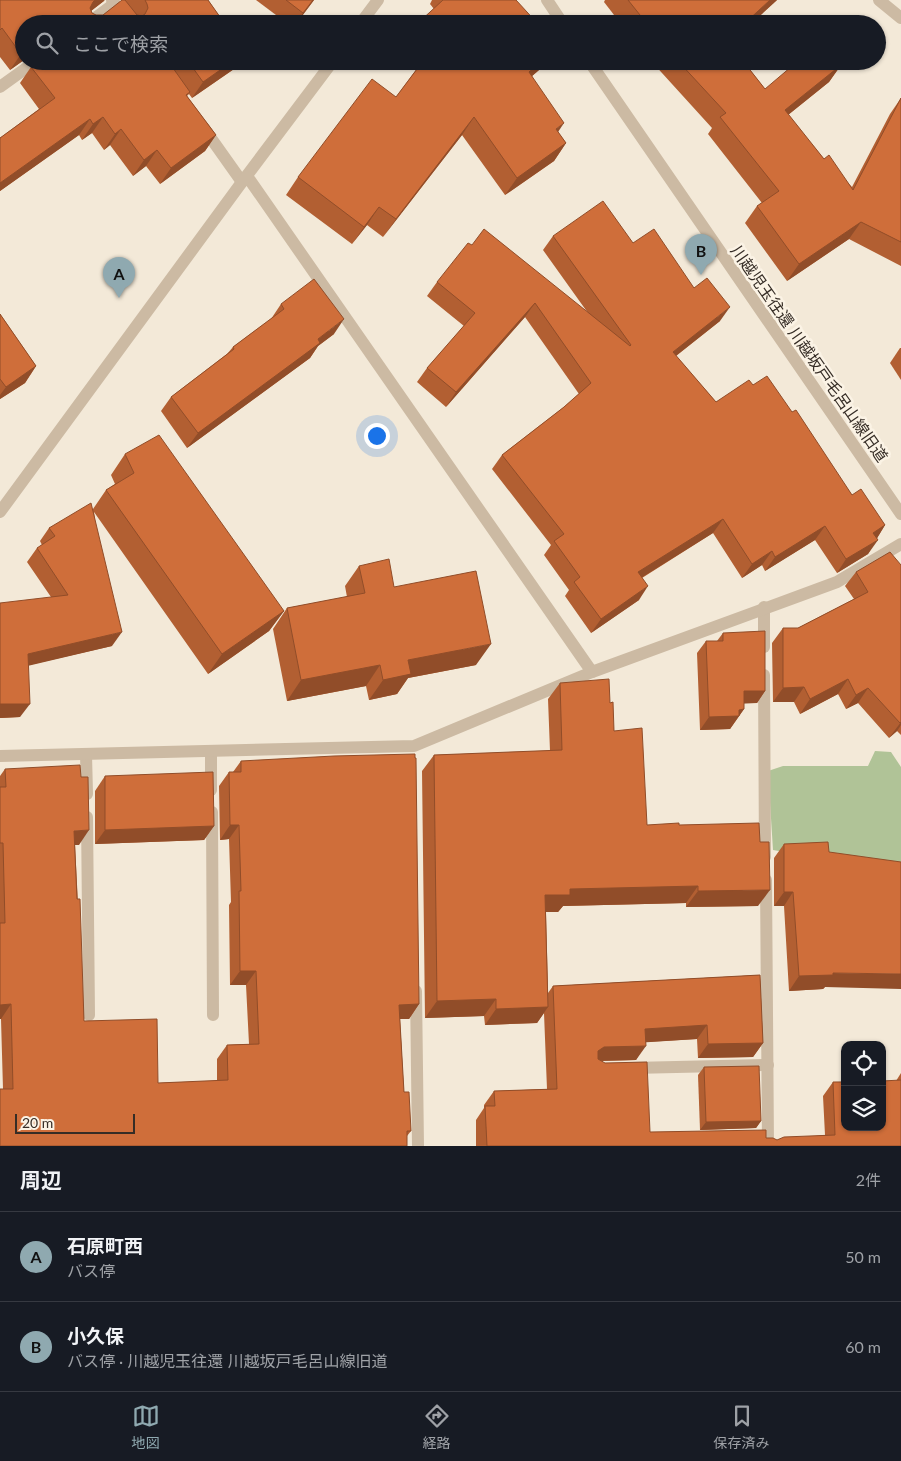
<!DOCTYPE html>
<html lang="ja">
<meta charset="utf-8">
<style>
:root{--surface:#171b24;--page:#242831;--text:#f1f3f6;--muted:#9ea1a6;--line:#363941;--accent:#8fa9b0}
body{margin:0;font-family:Lato,"Noto Sans JP",sans-serif;background:var(--page);color:var(--text)}
.controls{position:absolute;right:15px;bottom:15px;display:grid;overflow:hidden;border-radius:10px;box-shadow:0 1px 4px #0004}
.controls button{width:45px;height:45px;display:grid;place-items:center;padding:0;border:0;border-bottom:1px solid var(--line);background:var(--surface);color:var(--text);font:25px sans-serif}
.scale{position:absolute;left:15px;bottom:12px;width:120px;box-sizing:border-box;padding-left:5px;border:2px solid #362d26;border-top:0;font-size:14px;line-height:18px;white-space:nowrap;color:#362d26;-webkit-text-stroke:4px #fbf3e5;paint-order:stroke}
.you{position:absolute;left:376px;top:435px;width:18px;height:18px;margin:-12px;border:4px solid #fff;border-radius:50%;background:#1a73e8;box-shadow:0 0 0 8px #1a73e833}
.badge{display:grid;place-items:center;width:32px;height:32px;border-radius:50%;background:var(--accent);color:#111;font-size:16px;font-weight:700}
.pin{position:absolute;translate:-50% -41px;filter:drop-shadow(0 1px 2px #0008)}
.pin::after{content:'';position:absolute;top:26px;width:18px;height:15px;background:inherit;clip-path:polygon(0 0,100% 0,50% 100%)}
.list{margin:0;padding:0;list-style:none}
h2{display:flex;justify-content:space-between;align-items:center;height:65px;margin:0;padding:0 20px;font-size:21px}
h2 small{font-size:16px;font-weight:400;color:var(--muted)}
.list li{display:grid;grid-template-columns:32px 1fr auto;gap:15px;align-items:center;box-sizing:border-box;height:90px;padding:0 20px;border-top:1px solid var(--line)}
.list b{display:block;font-size:19px;white-space:nowrap}
.list p{margin:0;font-size:16px;white-space:nowrap;color:var(--muted)}
.list em{font-size:16px;font-style:normal;color:var(--muted)}
.icon{flex:none;width:28px;height:28px;fill:none;stroke:currentColor;stroke-width:2;stroke-linecap:round;stroke-linejoin:round}
.map{position:relative;flex:none;width:901px;height:1146px;overflow:hidden}
.search{position:absolute;background:var(--surface);box-shadow:0 1px 4px #0004;left:15px;right:15px;top:15px;height:55px;display:flex;align-items:center;gap:12px;box-sizing:border-box;padding:0 18px;border-radius:28px;color:var(--muted);font-size:19px}
.sheet{height:245px;background:var(--surface)}
nav{display:flex;justify-content:space-around;align-items:center;box-sizing:border-box;height:70px;border-top:1px solid var(--line);background:var(--surface);font-size:14px;color:var(--muted)}
nav a{display:grid;justify-items:center;gap:2px}
nav .on{color:var(--accent)}
.map>svg:first-child{display:block}
.green{fill:#b0c397}
.lines{fill:none;stroke-linecap:round;stroke-linejoin:round}
.service{stroke:#ccbaa3;stroke-width:12}
.minor{stroke:#ccbaa3;stroke-width:12}
.tertiary{stroke:#ccbaa3;stroke-width:12}
.wall{fill:#b25f32}
.shaded-wall{fill:#914d29}
.building{fill:#cf6e3a;stroke:#914d29}
.labels{text-anchor:middle;dominant-baseline:central;stroke-width:5;stroke-linejoin:round;paint-order:stroke}
.street-label{font-size:16px;fill:#362d26;stroke:#fbf3e5}
</style>
<div class="map">
<svg width="901" height="1146" viewBox="0 0 901 1146">
<rect width="100%" height="100%" fill="#f3e9d8"/>
<path class="green" d="M875,751l16,1 10,15v105l-128,-22 -5,-79 15,-5h85z"/>
<g class="lines">
<g class="service">
<path d="M87,24l27,-20"/>
<path d="M0,87l36,-26"/>
<path d="M211,751v39"/>
<path d="M86,754l1,40"/>
<path d="M212,812l1,203"/>
<path d="M87,817l2,198"/>
<path d="M632,1068l136,-3"/>
</g>
<g class="minor">
<path d="M112,0l17,24"/>
<path d="M879,0l22,18"/>
<path d="M203,127l39,55"/>
<path d="M247,176l345,496"/>
<path d="M764,607v40"/>
<path d="M764,675l1,182"/>
<path d="M0,756l414,-10 178,-74 245,-90 64,-38"/>
<path d="M766,880l2,266"/>
<path d="M416,991l2,155"/>
</g>
<g class="tertiary">
<path d="M547,0l16,24"/>
<path d="M360,24l18,-24"/>
<path d="M589,61l312,453"/>
<path d="M0,512l242,-330 91,-121"/>
</g>
</g>
<g class="wall">
<path d="M0,0l104,1 -13,10 1,2 4,2h7l19,-14 -1,-1h87l17,24h-201v36l-14,10 -10,-13z"/>
<path d="M256,0h58l-18,24h-8z"/>
<path d="M432,0h84l-82,9 -4,-5z"/>
<path d="M605,0h172l-26,24h-130l-17,-22z"/>
<path d="M38,61h201l-5,8 -42,29 -3,-4 -2,2 29,39 -11,16 -45,33 -14,-18 -13,10 -23,-31 -6,5 -12,-17 -10,7 -3,-5 -79,56v-53l39,-29 -19,-26 11,-16z"/>
<path d="M415,61h133l-2,3 -14,12 26,56 8,11 -12,18 -49,34 -43,-60 -79,102 -16,-12 -15,19 -66,-49 12,-18 98,-80 23,-31z"/>
<path d="M642,61h101l22,28 76,-24 -12,17 -41,33 36,44 28,28 38,-73 11,-16v168l-52,-27 -62,42 -42,-58 12,-17 5,-3 -54,-69 4,-6 -60,-66 -6,4z"/>
<path d="M553,236l80,7 61,45 26,33 -44,35 40,46 37,-17 39,27 60,83 33,30 -8,13 -9,16 -31,19 -22,-33 -50,31 -3,-6 -20,13 -29,-45 -71,45 -3,22 -48,33 -26,-37 4,-6 -25,-35 7,-10 -59,-76 10,-14 62,-48 15,-13 -54,-77 -79,90 -29,-25 10,-14 37,-42 -37,-30 10,-14 151,31 -45,-63z"/>
<path d="M281,304l53,30 -16,12 -8,12 -123,90 -26,-37 10,-14 56,-43 6,-7 38,-28z"/>
<path d="M0,314l36,52 -11,17 -25,16z"/>
<path d="M900,348h1v32l-11,-17z"/>
<path d="M125,454l159,157 -15,20 -61,43 -114,-162 18,134 -83,19 -9,52 -20,1 51,-121 -24,-35 10,-14 5,-3 -2,-4 9,-13 44,-19 13,-19 9,-6 -4,-9z"/>
<path d="M901,565v170l-4,-4 -8,7 -31,-35 -12,6 -8,-15 -38,20 -6,-12h-21l-1,-59 11,-15h15l56,-29 -9,-13 11,-14z"/>
<path d="M359,566l35,21 82,78 -68,13 -11,16 -28,6 -3,-14 -79,15 -14,-72 14,-21 60,-11 -2,-11z"/>
<path d="M723,633l42,58 -8,12h-13v6l-14,20 -30,1 -3,-77 9,-12h11z"/>
<path d="M560,683l50,20 4,28 33,94h32l79,81 -72,1v-4l-123,3 -5,6h-12l2,81 5,-7 207,-11 3,68 -10,14 -55,1 -1,-19 -51,3 -10,18 -35,1 49,71 116,6 11,2 48,-5 -2,-39 10,-14 63,-1 5,-8v73h-425v-26l8,-12v-3l10,-14 53,-2 -3,-76 -7,10 -52,2 -1,-9 -59,2 -3,-247 12,-16 116,-4 -2,-52z"/>
<path d="M241,761l178,243 -10,15h-9l4,73 7,39 -4,5 -404,-47 -2,-70h-1v-243l5,-7 74,76h-4l9,176 74,62 59,-2v-22l10,-14 22,-1 -3,-59h-16l-1,-80 2,-3 -2,-63 -9,1 -1,-54 10,-14h4z"/>
<path d="M105,776l109,50 -10,14 -109,4v-53z"/>
<path d="M784,844l45,8 -4,135 -2,2 -34,2 -5,-85h-10v-48z"/>
<path d="M704,1067l57,54 -5,7 -56,2 -2,-55z"/>
</g>
<g class="shaded-wall">
<path d="M95,0h10l-23,18 11,-16z"/>
<path d="M313,0h1l-18,24 7,-11z"/>
<path d="M770,0h7l-26,24h-7z"/>
<path d="M24,52v8l-14,10 11,-16z"/>
<path d="M233,61h6l-5,8 -42,29 11,-16z"/>
<path d="M541,61h7l-2,3 -29,25 12,-17z"/>
<path d="M841,65l-12,17 -56,45 12,-17z"/>
<path d="M103,117l-11,16 -10,7 11,-16z"/>
<path d="M474,117l-12,18 -79,102 13,-18z"/>
<path d="M90,119l-11,16 -79,56v-8z"/>
<path d="M564,123l-12,18 4,-12z"/>
<path d="M121,129l-11,16 -6,5 11,-16z"/>
<path d="M216,135l-11,16 -45,33 11,-16z"/>
<path d="M566,143l-12,18 -49,34 12,-17z"/>
<path d="M157,150l-11,16 -13,10 11,-16z"/>
<path d="M379,207l-12,18 -15,19 12,-17z"/>
<path d="M861,222l-12,17 -62,42 12,-17z"/>
<path d="M535,303l-10,14 -79,90 10,-15z"/>
<path d="M730,307l-10,14 -57,45 10,-14z"/>
<path d="M344,319l-10,15 -16,12 -8,12 -123,90 11,-15z"/>
<path d="M36,366l-11,17 -25,16v-4l6,-8z"/>
<path d="M723,519l-10,14 -85,53 10,-14z"/>
<path d="M885,525l-9,15 -3,-7z"/>
<path d="M825,526l-10,14 -50,31 10,-14z"/>
<path d="M878,540l-10,14 -31,19 9,-14z"/>
<path d="M772,551l-10,14 -20,13 10,-14z"/>
<path d="M648,586l-9,14 -48,33 10,-14z"/>
<path d="M284,611l-15,20 -61,43 14,-20z"/>
<path d="M122,632l-10,14 -93,22 9,-14z"/>
<path d="M491,644l-15,21 -68,13 -11,16 -28,6 14,-20 25,-20z"/>
<path d="M380,665l-14,21 -79,15 14,-21z"/>
<path d="M848,679l-10,15 -38,20 10,-15z"/>
<path d="M804,687l-10,15h-21l10,-14z"/>
<path d="M868,688l-10,15 -12,6 10,-14z"/>
<path d="M744,691h21l-8,12 -22,1z"/>
<path d="M0,704h30l-10,13 -20,1z"/>
<path d="M744,709l-14,20 -30,1 9,-13 30,-7z"/>
<path d="M901,722v3l-4,6 -8,7z"/>
<path d="M230,825h9l-10,14 -9,1z"/>
<path d="M214,826l-10,14 -109,4 10,-14z"/>
<path d="M89,830l-10,15h-15l10,-14z"/>
<path d="M698,886l-12,17 -123,3 -5,6h-25l12,-17 25,-6z"/>
<path d="M770,890l-12,16 -72,1 12,-16z"/>
<path d="M784,892h9l-9,14h-10z"/>
<path d="M240,971h16l-10,14h-16z"/>
<path d="M833,973l68,1v15l-76,-2 -2,2 -34,2 10,-15z"/>
<path d="M496,999l-12,17 -59,2 12,-17z"/>
<path d="M11,1004l-10,15h-1v-14z"/>
<path d="M419,1004l-10,15h-20l10,-14z"/>
<path d="M548,1007l-11,16 -52,2 11,-16z"/>
<path d="M707,1025l-10,14 -62,4 10,-14z"/>
<path d="M763,1043l-10,14 -55,1 10,-14z"/>
<path d="M646,1046l-10,14 -42,1 4,-10 6,-4z"/>
<path d="M761,1121l-5,7 -56,2 6,-8z"/>
</g>
<g class="building">
<path d="M0,0h95l-2,2 -3,6 2,5 4,2h7l19,-15h3l12,15 5,1 3,-2 3,-6 -1,-4 -2,-4h63l17,24h-201v28l-3,2 -19,-26 -2,2z"/>
<path d="M286,0h27l-10,13z"/>
<path d="M443,0h73l22,24h-121z"/>
<path d="M628,0h142l-26,24h-105l5,-4z"/>
<path d="M38,61h130l22,31 -4,3 30,40 -45,33 -14,-18 -13,10 -23,-31 -6,5 -12,-17 -10,7 -3,-5 -90,64v-45l55,-40 -24,-31z"/>
<path d="M188,61h45l-30,21z"/>
<path d="M423,61h118l-12,11 35,51 -8,6 10,14 -49,35 -43,-61 -78,102 -17,-12 -15,20 -66,-50 74,-98 24,18z"/>
<path d="M678,61h65l22,28 33,-28h36l7,4 -56,45 39,49 5,-4 24,35 48,-92v144l-40,-20 -62,42 -42,-58 22,-15 -59,-74 6,-4z"/>
<path d="M603,201l30,42 21,-14 40,59 13,-10 23,29 -57,45 43,50 33,-22 4,5 14,-9 25,36 4,-2 56,85 9,-6 24,36 -12,8 5,7 -32,19 -21,-33 -50,31 -3,-6 -20,13 -29,-45 -85,53 10,14 -47,33 -27,-37 6,-5 -26,-36 10,-7 -62,-79 62,-48 27,-24 -56,-80 -79,89 -29,-24 48,-55 -38,-31 31,-39 4,2 12,-16 146,117 1,-1 -78,-109z"/>
<path d="M314,279l30,40 -26,20 2,4 -122,90 -27,-36 63,-48 -1,-2 51,-38 -3,-5z"/>
<path d="M0,314l36,52 -30,21 -6,-8z"/>
<path d="M159,435l125,176 -62,43 -116,-164 28,-17 -9,-19z"/>
<path d="M91,503l31,129 -94,22 2,50h-30v-101l68,-8 -31,-47 18,-12 -6,-8z"/>
<path d="M890,552l11,13v157l-1,1 -32,-35 -12,7 -8,-16 -38,20 -6,-12 -21,1v-60h15l70,-36 -12,-20z"/>
<path d="M389,559l5,28 82,-16 15,73 -83,16 3,14 -28,6 -3,-15 -79,15 -14,-72 78,-15 -6,-27z"/>
<path d="M765,631v60h-21v18l-5,1v6l-30,1 -3,-76h17v-8z"/>
<path d="M609,679l1,24 3,-1 1,29 28,-3 5,97 32,-2v2l80,-2 1,19h9l1,48 -72,1v-5l-128,3v6h-25l3,112 -52,2v-10l-59,2 -3,-246 128,-5 -2,-67z"/>
<path d="M415,754v4h1l3,246 -20,1 5,87h5l2,39h-4v15h-407v-57h13l-2,-85 -11,1v-82h5l-2,-80h-3v-56h6l-1,-18 75,-4 1,12h7l1,53 -15,1 3,68h3l4,122 73,-2 1,64 70,-3 -1,-35 32,-1 -3,-73h-16l-1,-80h2l-2,-66h-9l-1,-53h12v-11l93,-5z"/>
<path d="M213,772l1,54 -109,4v-54z"/>
<path d="M828,842l1,10 72,10v112l-68,-1v2l-34,1 -6,-84h-9v-48z"/>
<path d="M760,975l3,68 -55,1 -1,-19 -62,4 1,17 -42,1 -6,4v8l7,4 42,-1 3,70 116,-2v8h7l4,2 7,-3 51,-2 -2,-53h12v45h37v-46l19,-1v66h-414l-2,-40h10l-1,-15 63,-2 -4,-103z"/>
<path d="M759,1066l2,55 -55,1 -2,-55z"/>
</g>
<g class="labels">
<g class="street-label">
<text transform="translate(810 353) rotate(55)">川越児玉往還 川越坂戸毛呂山線旧道</text>
</g>
</g>
</svg>
<div class="controls">
<button><svg class="icon" aria-label="locate" viewBox="0 0 24 24"><circle cx="12" cy="12" r="6"/><path d="M12 2v4M12 18v4M2 12h4M18 12h4"/></svg></button>
<button><svg class="icon" aria-label="layers" viewBox="0 0 24 24"><path d="M12 4l9 5-9 5-9-5zM3 14l9 5 9-5"/></svg></button>
</div>
<div class="scale">20 m</div>
<div class="you"></div>
<div class="pin badge" style="left:119px;top:298px">A</div>
<div class="pin badge" style="left:701px;top:275px">B</div>
<div class="search"><svg class="icon" aria-label="search" viewBox="0 0 24 24"><circle cx="10" cy="10" r="6"/><path d="M15 15l6 6"/></svg>ここで検索</div>
</div>
<section class="sheet">
<h2>周辺<small>2件</small></h2>
<ul class="list">
<li><span class="badge">A</span><div><b>石原町西</b><p>バス停</p></div><em>50 m</em></li>
<li><span class="badge">B</span><div><b>小久保</b><p>バス停 · 川越児玉往還 川越坂戸毛呂山線旧道</p></div><em>60 m</em></li>
</ul>
</section>
<nav>
<a class="on"><svg class="icon" aria-label="map" viewBox="0 0 24 24"><path d="M3 6l6-2 6 2 6-2v14l-6 2-6-2-6 2zM9 4v14M15 6v14"/></svg>地図</a>
<a><svg class="icon" aria-label="directions" viewBox="0 0 24 24"><path d="M12 3l9 9-9 9-9-9zM9 14v-3h6M13 9l2 2-2 2"/></svg>経路</a>
<a><svg class="icon" aria-label="saved" viewBox="0 0 24 24"><path d="M7 4h10v16l-5-4-5 4z"/></svg>保存済み</a>
</nav>
